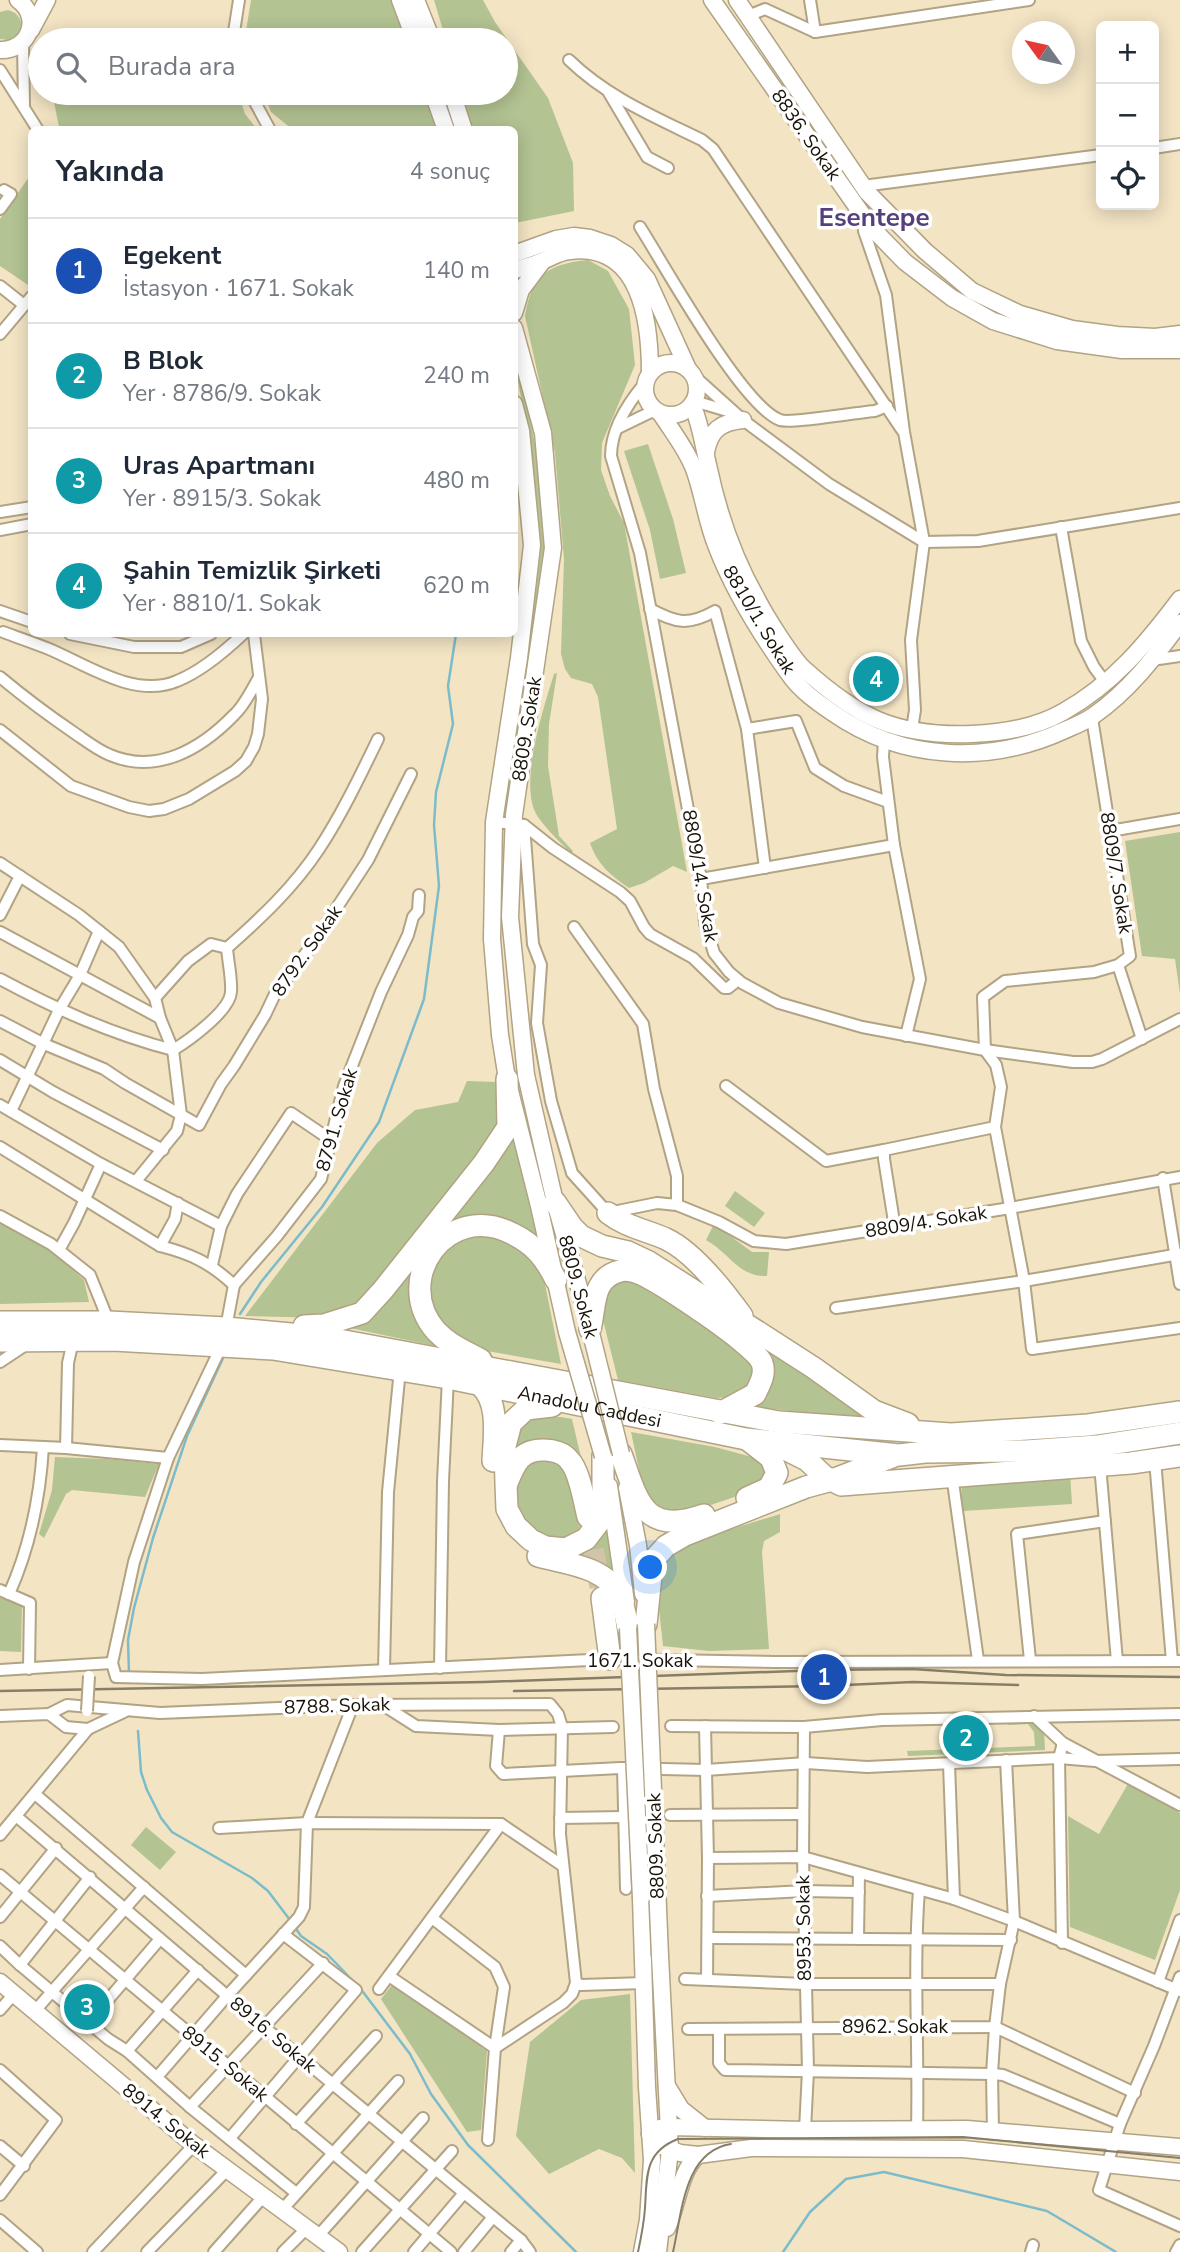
<!DOCTYPE html>
<html lang="tr">
<meta charset="utf-8">
<style>
:root{--surface:#fff;--page:#f2f2f3;--text:#1f2937;--muted:#747a83;--line:#e0e1e3;--accent:#6b3bb3}
body{margin:0;font-family:"Nunito Sans",sans-serif;background:var(--page);color:var(--text)}
.controls{position:absolute;right:21px;top:21px;display:grid;overflow:hidden;border-radius:10px;box-shadow:0 4px 18px #0003}
.controls button{width:63px;height:63px;display:grid;place-items:center;padding:0;border:0;border-bottom:2px solid var(--line);background:var(--surface);color:var(--text);font:35px sans-serif}
.compass{position:absolute;left:1012px;top:21px;width:63px;height:63px;border-radius:50%;background:var(--surface);box-shadow:0 4px 18px #0003;rotate:303deg}
.you{position:absolute;left:651px;top:1568px;width:24px;height:24px;margin:-18px;border:5px solid #fff;border-radius:50%;background:#1a73e8;box-shadow:0 0 0 10px #1a73e833}
.badge{display:grid;place-items:center;width:46px;height:46px;border-radius:50%;background:var(--accent);color:#fff;font-size:23px;font-weight:700}
.pin{position:absolute;translate:-50% -50%;border:4px solid #fff;box-shadow:0 2px 7px #0006}
.list{margin:0;padding:0;list-style:none}
h2{display:flex;justify-content:space-between;align-items:center;height:91px;margin:0;padding:0 28px;font-size:30px}
h2 small{font-size:23px;font-weight:400;color:var(--muted)}
.list li{display:grid;grid-template-columns:46px 1fr auto;gap:21px;align-items:center;box-sizing:border-box;height:105px;padding:0 28px;border-top:2px solid var(--line)}
.list b{display:block;font-size:26px;white-space:nowrap}
.list p{margin:0;font-size:23px;white-space:nowrap;color:var(--muted)}
.list em{font-size:23px;font-style:normal;color:var(--muted)}
.icon{flex:none;width:38px;height:38px;fill:none;stroke:currentColor;stroke-width:2;stroke-linecap:round;stroke-linejoin:round}
.map{position:relative;flex:none;width:1180px;height:2252px;overflow:hidden}
.search{position:absolute;background:var(--surface);box-shadow:0 4px 18px #0003;left:28px;top:28px;width:490px;height:77px;display:flex;align-items:center;gap:18px;box-sizing:border-box;padding:0 24px;border-radius:38px;color:var(--muted);font-size:26px}
.panel{position:absolute;background:var(--surface);box-shadow:0 4px 18px #0003;left:28px;top:126px;width:490px;height:511px;border-radius:10px}
.map>svg:first-child{display:block}
.green{fill:#b3c392}
.lines{fill:none;stroke-linecap:round;stroke-linejoin:round}
.stream{stroke:#7cbcca;stroke-width:2.5}
.highway-tunnel{stroke:#d2c4a8;stroke-width:21;stroke-dasharray:21 10;stroke-linecap:butt}
.street-casing{stroke:#b1a384;stroke-width:14}
.secondary-casing{stroke:#b1a384;stroke-width:19}
.highway-casing{stroke:#b1a384;stroke-width:24}
.street{stroke:#fff;stroke-width:10}
.secondary{stroke:#fff;stroke-width:16}
.highway{stroke:#fff;stroke-width:21}
.tram{stroke:#887e68;stroke-width:2}
.rail{stroke:#887e68;stroke-width:2.5}
.street-bridge-casing{stroke:#b1a384;stroke-width:14;stroke-linecap:butt}
.secondary-bridge-casing{stroke:#b1a384;stroke-width:19;stroke-linecap:butt}
.street-bridge{stroke:#fff;stroke-width:10}
.secondary-bridge{stroke:#fff;stroke-width:16}
.labels{text-anchor:middle;dominant-baseline:central;stroke-width:7;stroke-linejoin:round;paint-order:stroke}
.street-label{font-size:19px;fill:#171207;stroke:#fff}
.district-label{font-size:26px;font-weight:bold;fill:#54407d;stroke:#fff}
</style>
<div class="map">
<svg width="1180" height="2252" viewBox="0 0 1180 2252">
<rect width="100%" height="100%" fill="#f3e4c4"/>
<g class="green">
<path d="M251,0h140l15,40h-158l-2,-9z"/>
<path d="M434,0h49l12,22 53,76 25,65 1,48 -59,12 -1,-93 -41,-1 -11,-36h44v-53h-60z"/>
<path d="M8,10c11,3 16,12 12,23l-12,7 -8,-1v-27z"/>
<path d="M125,93h113l7,21 12,15 -196,1 -2,-3 -6,-30z"/>
<path d="M263,93h161l13,36h-145l-21,-17z"/>
<path d="M31,174v107l-3,4 -28,-19v-47z"/>
<path d="M588,260l20,11 21,38 6,56 -33,78 -1,27 9,26 14,27 63,349 -14,-6 -29,17 -15,5c-18,-12 -32,-24 -39,-45l27,-14 -19,-132 -6,-13 -21,-6 -6,-9 -4,-15 3,-95 -9,-106 -30,-137c7,-41 22,-52 63,-56z"/>
<path d="M514,352c19,73 36,149 29,225 -3,25 -9,50 -13,75l-4,-1 13,-91 -9,-120 -15,-72z"/>
<path d="M648,444l25,75 13,54 -26,6 -10,-49 -26,-79z"/>
<path d="M557,673l-8,51 -1,42 11,70 14,15 -2,2c-11,-11 -24,-23 -33,-36 -21,-30 6,-110 16,-143z"/>
<path d="M1180,832v162l-5,-35 -33,-3 -17,-115z"/>
<path d="M467,1081l29,1c7,21 3,44 -8,64l-126,158 -37,14 -80,-2 132,-173 38,-33 43,-8z"/>
<path d="M513,1137l25,102 -35,-19 -81,40 18,87 -90,-19 154,-176z"/>
<path d="M735,1191l30,22 -11,14 -29,-21z"/>
<path d="M0,1222l44,23 40,35 5,22 -89,2z"/>
<path d="M714,1224l38,28h17l-2,24c-29,1 -37,-23 -61,-36z"/>
<path d="M482,1231l50,23 12,25 17,85 -80,-14 -36,-20 -16,-31 1,-21 9,-22 20,-16z"/>
<path d="M631,1278l111,71 12,15v19l-15,14 -23,1 -98,-18 -19,-76c7,-16 16,-22 32,-26z"/>
<path d="M761,1346l114,73 -49,-3 -74,-10z"/>
<path d="M561,1417l11,2 11,47 -70,-11 1,-21 12,-16z"/>
<path d="M631,1432l84,15 48,13 5,16 -13,14 -62,21 -31,3 -17,-16z"/>
<path d="M55,1457l51,2 53,5 -14,33 -73,-7 -6,4 -22,44 -5,-4 13,-44z"/>
<path d="M541,1457l19,6 11,19 7,40 7,-2 1,8 -17,13 -25,-2 -28,-25 -2,-31 4,-13z"/>
<path d="M1070,1472l2,32 -109,7 -2,-30z"/>
<path d="M780,1514v18l-16,9 -2,11 7,97 -60,2 -46,-5c-1,-18 -10,-68 -3,-82 11,-20 96,-42 120,-50z"/>
<path d="M606,1524l10,59 -49,-28z"/>
<path d="M0,1596l22,8 -1,48 -21,-1z"/>
<path d="M1029,1719l15,11 1,20 -137,6 -1,-5 128,-5 -1,-14 -6,-8 -20,1v-5z"/>
<path d="M1129,1782l51,31v77l-25,70 -85,-33 -2,-111 31,18z"/>
<path d="M146,1827l30,25 -16,18 -29,-25z"/>
<path d="M392,1985l95,66 -6,79 -14,2 -86,-133z"/>
<path d="M630,1994l5,179 -13,-15 -23,-9 -50,25 -33,-38 14,-94 51,-42z"/>
</g>
<g class="lines">
<g class="stream">
<path d="M240,1314l21,-32 61,-75 57,-85 45,-123 15,-113 -5,-61 2,-33 17,-68 -5,-38 8,-52"/>
<path d="M129,1673l-1,-33 6,-32 19,-70 34,-102 37,-80"/>
<path d="M138,1731l3,41 6,18 14,28 11,14 80,46 16,13 22,29"/>
<path d="M294,1926l7,10 26,18 28,29"/>
<path d="M360,1988l50,66 21,40 37,51 108,107"/>
<path d="M783,2252l27,-40 36,-33 38,-7 163,39 69,41"/>
</g>
<path class="highway-tunnel" d="M588,1519l12,68"/>
<g class="street-casing">
<g id="street">
<path d="M810,0l5,32"/>
<path d="M748,16l17,-7 50,23 214,-32"/>
<path d="M236,40l-2,-8 5,-32"/>
<path d="M23,43l1,63"/>
<path d="M569,60c38,37 86,57 133,80l11,9 189,281"/>
<path d="M0,70l38,60"/>
<path d="M250,93l20,37"/>
<path d="M609,93l38,64 21,11"/>
<path d="M1154,148l26,-4"/>
<path d="M863,186l238,-31"/>
<path d="M0,209l11,-15 -7,-4"/>
<path d="M863,218l1,13 22,64 18,137 20,110 -13,98 4,70 -3,19"/>
<path d="M640,227c25,39 102,179 140,193 9,4 80,-8 95,-9l12,-5"/>
<path d="M0,286l24,19"/>
<path d="M0,334l32,-38"/>
<path d="M693,375l50,45 86,64 95,58 54,-1 202,-33"/>
<path d="M645,383c-17,20 -34,47 -34,73l29,97 61,326 4,44 9,30 15,19 13,11 37,20 83,24 123,23 88,12h19l10,-3 78,-40"/>
<path d="M694,401l37,11"/>
<path d="M618,428l37,-18"/>
<path d="M0,512l32,-5"/>
<path d="M1061,527l20,114 13,26 11,15"/>
<path d="M0,530l32,-6"/>
<path d="M650,609c26,14 38,17 65,2l32,118 18,139"/>
<path d="M0,611l32,11"/>
<path d="M3,632c16,6 31,11 46,17 38,16 86,50 128,32 25,-10 47,-29 66,-47"/>
<path d="M70,634l64,13h47l30,-13"/>
<path d="M1152,660l28,-4"/>
<path d="M0,677c24,20 48,38 73,55 12,8 24,18 37,23 47,20 91,-6 124,-40 10,-9 17,-24 24,-36"/>
<path d="M1092,718l38,238 -12,9 -24,7 -89,9 -22,16 2,53 11,15 5,22 -6,40 29,154 8,68 148,-21"/>
<path d="M747,729l49,-8 19,47 29,18 44,16"/>
<path d="M0,730l71,56 58,21 20,4 15,-2 25,-10 46,-28 11,-10 8,-14 4,-13 4,-35 -8,-65"/>
<path d="M884,741l-1,16 11,88 26,134 -14,57"/>
<path d="M494,822l30,3 29,23 67,44 10,9 14,26 6,7 43,24 31,30h4l10,-8"/>
<path d="M524,825l9,119 8,21 -4,58 14,78 21,72 36,40 49,-10 20,2 42,17 35,19 32,3 224,-36 170,-31"/>
<path d="M1110,831l70,-12"/>
<path d="M0,863l79,52 40,32 36,51 5,20 13,32 8,65 -4,16 -41,50"/>
<path d="M701,879l193,-34"/>
<path d="M0,915l20,-39"/>
<path d="M574,927l69,97 11,65 23,87v29"/>
<path d="M0,932l160,86"/>
<path d="M1118,965l24,74"/>
<path d="M0,979c56,30 111,55 173,71 15,-9 57,-39 58,-58 1,-14 -3,-30 -4,-44"/>
<path d="M155,998l33,-37 23,-17 16,4c34,-30 67,-61 92,-99 23,-35 41,-73 59,-110"/>
<path d="M0,1021l44,23 60,25 21,14 74,42 22,-41 13,-18 31,-51 10,-21 40,-53 53,-81 43,-86"/>
<path d="M0,1060l53,32 110,58"/>
<path d="M726,1086l100,75 58,-11"/>
<path d="M0,1105l101,59 120,62"/>
<path d="M11,1111l48,-101 21,-35 19,-44"/>
<path d="M0,1147l160,99c32,8 50,17 74,39"/>
<path d="M1163,1178l17,106"/>
<path d="M0,1216l51,28 39,31 19,47"/>
<path d="M895,1228l-11,-69v-9l111,-23"/>
<path d="M160,1246l15,-27 3,-16"/>
<path d="M59,1250l15,-27 27,-59"/>
<path d="M212,1265l9,-39 16,-32 54,-81 40,27"/>
<path d="M234,1285l43,-49 44,-57 23,-93 37,-94 27,-57 5,-18 5,-6 1,-16"/>
<path d="M836,1308l188,-27 156,-27"/>
<path d="M226,1328l8,-43"/>
<path d="M222,1345l-54,113 -34,104 -22,101 4,14 86,2 408,-20 165,3 405,-1"/>
<path d="M0,1362l27,-18"/>
<path d="M0,1445l66,3 102,10"/>
<path d="M66,1448l2,-85 5,-22"/>
<path d="M1155,1460l17,201"/>
<path d="M1100,1465l17,196"/>
<path d="M952,1475l26,185"/>
<path d="M0,1590l30,13 -1,66"/>
<path d="M9,1594c21,-47 31,-96 34,-147"/>
<path d="M1030,1660l-13,-126 88,-13"/>
<path d="M440,1668l3,-187 5,-103"/>
<path d="M0,1670l112,-7"/>
<path d="M384,1670l4,-178 12,-123"/>
<path d="M383,1705l33,21 83,4 114,-3"/>
<path d="M49,1714l18,-9 93,8 193,-8 197,-1 8,10 4,13 -2,107 16,149 -4,11 -9,9 -68,45 -106,-72"/>
<path d="M0,1716l49,-2 17,13 22,2"/>
<path d="M1034,1716l29,27 117,62"/>
<path d="M671,1726l133,1 78,-7 298,-6"/>
<path d="M705,1726l3,132 -1,121"/>
<path d="M804,1727l-1,130 5,214 -3,59"/>
<path d="M499,1730l-3,36 7,8 117,-6 86,2 100,-7 61,4 192,-9 36,3 85,-2"/>
<path d="M949,1764l5,135"/>
<path d="M623,1768l3,121"/>
<path d="M35,1794l211,181"/>
<path d="M670,1815l133,-1"/>
<path d="M16,1816l248,211 257,213 9,12"/>
<path d="M560,1818l64,-1"/>
<path d="M219,1828l88,-5 194,1 62,42"/>
<path d="M0,1835l88,-106 36,-17"/>
<path d="M708,1858l95,-1 151,42 60,22 166,70"/>
<path d="M0,1875l451,377"/>
<path d="M707,1896l97,-5 55,1"/>
<path d="M0,1917l56,-69"/>
<path d="M432,1918l63,49 9,20 -9,61 -7,92"/>
<path d="M708,1938l303,2"/>
<path d="M858,1939l1,-66"/>
<path d="M1062,1943l-3,-185 4,-15"/>
<path d="M0,1946l20,19 88,74 19,12 63,56 106,86"/>
<path d="M20,1965l70,-88"/>
<path d="M1180,1977l-26,69 -34,78 -21,66 81,36"/>
<path d="M685,1979l120,5h195"/>
<path d="M1158,1982l22,-62"/>
<path d="M576,1983l5,2 64,-2"/>
<path d="M379,1989l122,-165"/>
<path d="M0,2010l13,-15"/>
<path d="M34,2012l110,-125"/>
<path d="M89,2022l71,-83"/>
<path d="M688,2029l307,-2 5,-43 14,-63 -8,-161"/>
<path d="M719,2029v34l6,7 267,4 11,1 117,49"/>
<path d="M127,2051l71,-81"/>
<path d="M0,2070l56,50 -56,75"/>
<path d="M157,2077l70,-81 72,-79 5,-10 3,-84 46,-118"/>
<path d="M190,2107l133,-144"/>
<path d="M296,2124l80,-88"/>
<path d="M917,2129c2,-79 -4,-159 2,-239"/>
<path d="M993,2131l-1,-57 3,-47 140,66"/>
<path d="M230,2138l126,-148 -73,-56"/>
<path d="M0,2146l24,20"/>
<path d="M281,2211l117,-130"/>
<path d="M0,2220l37,32"/>
<path d="M318,2236l105,-118"/>
<path d="M93,2252l101,-107"/>
<path d="M147,2252l80,-82"/>
<path d="M214,2252l49,-55"/>
<path d="M283,2252l24,-24"/>
<path d="M362,2252l90,-101"/>
<path d="M414,2252l50,-59"/>
<path d="M464,2252l29,-35"/>
<path d="M511,2252l10,-12"/>
<path d="M1031,2252l2,-7"/>
<path d="M1176,2252l4,-7"/>
</g>
</g>
<g class="secondary-casing">
<g id="secondary">
<path d="M400,0l15,40"/>
<path d="M416,0l16,40"/>
<path d="M712,0l159,227 34,35 47,36 41,23 64,20 65,9h58"/>
<path d="M737,0l130,192 58,59 47,40 48,23 52,15 45,6 38,2 25,-3"/>
<path d="M31,30l16,-30"/>
<path d="M0,50c29,1 42,-33 18,-50"/>
<path d="M433,93l13,37"/>
<path d="M452,93l12,37"/>
<path d="M514,254l42,-15 18,-3 16,2 21,7 16,10 20,24 41,90"/>
<path d="M514,270c9,-2 18,-4 26,-8 11,-4 18,-10 30,-11 71,-9 80,71 80,122"/>
<path d="M514,313l7,-23 21,-28"/>
<path d="M514,328l29,105 10,115 -39,267 -4,102 16,158 29,127 34,121"/>
<circle cx="671" cy="389" r="26"/>
<path d="M514,404l7,27 11,114 -13,113 -25,164 -2,117 8,96 7,44 32,127 28,126"/>
<path d="M692,404c9,21 11,40 16,61 10,48 25,92 49,134 8,16 35,59 47,70 21,19 48,40 74,51 50,21 138,19 185,-8 50,-28 83,-68 117,-113"/>
<path d="M661,414c11,17 26,36 33,55 9,24 12,51 22,76 17,45 45,90 73,129 11,16 28,28 44,39 69,48 156,52 232,17 9,-4 20,-8 28,-14 36,-25 61,-58 87,-93"/>
<path d="M706,452c4,-22 15,-30 37,-32"/>
<path d="M609,1486l17,116"/>
<path d="M627,1488l11,57 5,49"/>
<path d="M641,1898l6,189 5,73 -4,60 -6,32"/>
<path d="M0,1982l194,163 145,107"/>
<path d="M667,2086l14,23 24,19"/>
<path d="M650,2134l12,12 18,7 18,2 53,-7 212,1 217,23"/>
<path d="M650,2134l10,-6 8,-1 137,3 162,-1 213,18"/>
<path d="M667,2228c11,-23 12,-56 31,-73"/>
<path d="M658,2252l12,-102 -10,-194"/>
</g>
</g>
<g class="highway-casing">
<g id="highway">
<path d="M555,1202l17,25 9,9 21,10 26,6 21,10 165,106 60,43 34,13"/>
<path d="M608,1213c18,14 38,17 58,26 28,13 58,52 76,77"/>
<path d="M0,1322h109l117,6 97,9 456,85 172,12 137,-9 92,-13"/>
<path d="M304,1326l20,-1 38,-12 21,-23 101,-127 24,-36 -1,-48"/>
<path d="M590,1329c6,-22 1,-51 30,-58 7,-2 14,0 21,3 21,10 115,71 121,89 4,11 -2,21 -7,31l-35,19"/>
<path id="s1" d="M0,1341l113,-1 160,9 175,29 298,61 153,16 26,-3 101,-1 71,-5 83,-13"/>
<path d="M481,1360c-16,-9 -32,-15 -45,-29 -45,-51 11,-132 77,-97 22,11 32,24 43,46"/>
<path d="M480,1385c20,17 14,52 13,76"/>
<path d="M552,1406l-26,3 -15,14 -6,23 1,38 1,25 9,17 15,14 14,7 21,2 20,-10 13,-17 4,-12v-54"/>
<path d="M785,1449l22,11 17,16 17,9 290,-22 49,-7"/>
<path d="M621,1454c17,48 23,82 83,61"/>
<path d="M507,1483c8,-20 14,-34 38,-33 8,0 19,3 24,10 11,11 15,42 19,57"/>
<path d="M747,1498l22,-10 8,-15 -6,-15 -23,-18"/>
<path d="M538,1556c29,8 67,10 82,40 4,10 6,22 8,32"/>
<path d="M602,1598l8,61"/>
<path d="M646,1624l6,-58 4,-9 10,-11 19,-11 121,-48 26,-7 60,-23"/>
</g>
</g>
<use href="#street" class="street"/>
<use href="#secondary" class="secondary"/>
<use href="#highway" class="highway"/>
<g class="tram">
<path d="M638,2252c3,-14 6,-29 7,-44 2,-31 -1,-56 33,-69l285,-2 217,21"/>
<path d="M673,2252c9,-39 11,-101 58,-108"/>
</g>
<g class="rail">
<path d="M0,1691l484,-9 338,-12 90,-1 94,6 174,2"/>
<path d="M514,1691l308,-5 91,-4 105,3"/>
</g>
<g class="street-bridge-casing">
<path id="street-bridge" d="M87,1711l2,-35"/>
</g>
<g class="secondary-bridge-casing">
<g id="secondary-bridge">
<path d="M590,1329l31,125"/>
<path d="M567,1332l36,124"/>
<path d="M646,1624l14,332"/>
<path d="M628,1628l13,270"/>
</g>
</g>
<use href="#street-bridge" class="street-bridge"/>
<use href="#secondary-bridge" class="secondary-bridge"/>
</g>
<g class="labels">
<g class="street-label">
<text transform="translate(806 135) rotate(55)">8836. Sokak</text>
<text transform="translate(759 620) rotate(59)">8810/1. Sokak</text>
<text transform="translate(527 729) rotate(-81)">8809. Sokak</text>
<text transform="translate(1116 873) rotate(81)">8809/7. Sokak</text>
<text transform="translate(700 876) rotate(80)">8809/14. Sokak</text>
<text transform="translate(307 951) rotate(-55)">8792. Sokak</text>
<text transform="translate(337 1120) rotate(-74)">8791. Sokak</text>
<text transform="translate(926 1222) rotate(-9)">8809/4. Sokak</text>
<text transform="translate(578 1287) rotate(75)">8809. Sokak</text>
<text stroke="none"><textPath href="#s1" startOffset="595">Anadolu Caddesi</textPath></text>
<text x="640" y="1661">1671. Sokak</text>
<text transform="translate(337 1706) rotate(-2)">8788. Sokak</text>
<text transform="translate(656 1846) rotate(-92)">8809. Sokak</text>
<text transform="translate(804 1928) rotate(-91)">8953. Sokak</text>
<text x="895" y="2027">8962. Sokak</text>
<text transform="translate(273 2035) rotate(40)">8916. Sokak</text>
<text transform="translate(225 2064) rotate(40)">8915. Sokak</text>
<text transform="translate(166 2121) rotate(39)">8914. Sokak</text>
</g>
<g class="district-label">
<text x="874" y="217">Esentepe</text>
</g>
</g>
</svg>
<div class="controls">
<button>+</button>
<button>−</button>
<button><svg class="icon" aria-label="locate" viewBox="0 0 24 24"><circle cx="12" cy="12" r="6"/><path d="M12 2v4M12 18v4M2 12h4M18 12h4"/></svg></button>
</div>
<svg class="compass" viewBox="-18 -18 36 36"><path d="M0-13l5 13h-10z" fill="#e53935"/><path d="M0 13l5-13h-10z" fill="#747a83"/></svg>
<div class="you"></div>
<div class="pin badge" style="left:824px;top:1677px;background:#1a4fb4">1</div>
<div class="pin badge" style="left:966px;top:1738px;background:#0f9aa8">2</div>
<div class="pin badge" style="left:87px;top:2007px;background:#0f9aa8">3</div>
<div class="pin badge" style="left:876px;top:679px;background:#0f9aa8">4</div>
<div class="search"><svg class="icon" aria-label="search" viewBox="0 0 24 24"><circle cx="10" cy="10" r="6"/><path d="M15 15l6 6"/></svg>Burada ara</div>
<section class="panel">
<h2>Yakında<small>4 sonuç</small></h2>
<ul class="list">
<li><span class="badge" style="background:#1a4fb4">1</span><div><b>Egekent</b><p>İstasyon · 1671. Sokak</p></div><em>140 m</em></li>
<li><span class="badge" style="background:#0f9aa8">2</span><div><b>B Blok</b><p>Yer · 8786/9. Sokak</p></div><em>240 m</em></li>
<li><span class="badge" style="background:#0f9aa8">3</span><div><b>Uras Apartmanı</b><p>Yer · 8915/3. Sokak</p></div><em>480 m</em></li>
<li><span class="badge" style="background:#0f9aa8">4</span><div><b>Şahin Temizlik Şirketi</b><p>Yer · 8810/1. Sokak</p></div><em>620 m</em></li>
</ul>
</section>
</div>
